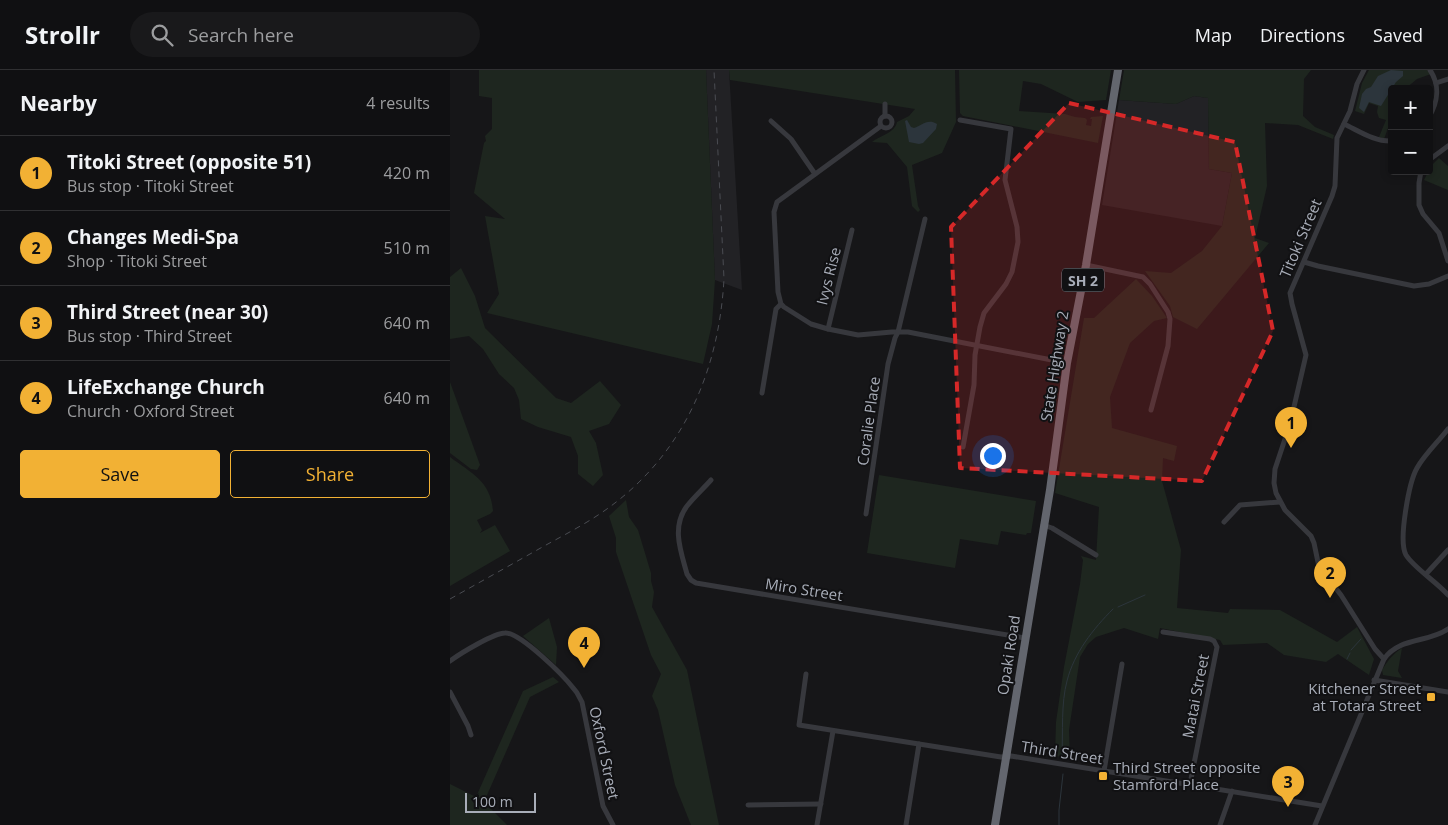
<!DOCTYPE html>
<meta charset="utf-8">
<style>
:root{--surface:#101012;--page:#19191b;--text:#f1f3f6;--muted:#9c9d9f;--line:#303032;--accent:#f2b134}
body{margin:0;font-family:"Open Sans",sans-serif;background:var(--page);color:var(--text)}
.controls{position:absolute;right:15px;top:15px;display:grid;overflow:hidden;border-radius:5px;box-shadow:0 2px 8px #0003}
.controls button{width:45px;height:45px;display:grid;place-items:center;padding:0;border:0;border-bottom:1px solid var(--line);background:var(--surface);color:var(--text);font:25px sans-serif}
.scale{position:absolute;left:15px;bottom:12px;width:71px;box-sizing:border-box;padding-left:5px;border:2px solid #a8adb8;border-top:0;font-size:14px;line-height:18px;white-space:nowrap;color:#a8adb8;-webkit-text-stroke:4px #111113;paint-order:stroke}
.you{position:absolute;left:542px;top:385px;width:18px;height:18px;margin:-12px;border:4px solid #fff;border-radius:50%;background:#1a73e8;box-shadow:0 0 0 8px #1a73e833}
.badge{display:grid;place-items:center;width:32px;height:32px;border-radius:50%;background:var(--accent);color:#111;font-size:16px;font-weight:700}
.pin{position:absolute;translate:-50% -41px;filter:drop-shadow(0 1px 2px #0008)}
.pin::after{content:'';position:absolute;top:26px;width:18px;height:15px;background:inherit;clip-path:polygon(0 0,100% 0,50% 100%)}
.list{margin:0;padding:0;list-style:none}
h2{display:flex;justify-content:space-between;align-items:center;height:65px;margin:0;padding:0 20px;font-size:21px}
h2 small{font-size:16px;font-weight:400;color:var(--muted)}
.list li{display:grid;grid-template-columns:32px 1fr auto;gap:15px;align-items:center;box-sizing:border-box;height:75px;padding:0 20px;border-top:1px solid var(--line)}
.list b{display:block;font-size:19px;white-space:nowrap}
.list p{margin:0;font-size:16px;white-space:nowrap;color:var(--muted)}
.list em{font-size:16px;font-style:normal;color:var(--muted)}
.actions{display:flex;gap:10px;padding:15px 20px}
.actions a{flex:1;padding:11px 0;border:1px solid var(--accent);border-radius:5px;text-align:center;font-size:18px;color:var(--accent)}
.actions .main{background:var(--accent);color:#111}
.icon{flex:none;width:28px;height:28px;fill:none;stroke:currentColor;stroke-width:2;stroke-linecap:round;stroke-linejoin:round}
.map{position:relative;flex:none;width:998px;height:755px;overflow:hidden}
header{display:flex;align-items:center;gap:30px;box-sizing:border-box;height:70px;padding:0 25px;background:var(--surface);border-bottom:1px solid var(--line)}
header strong{font-size:24px}
nav{display:flex;gap:28px;margin-inline-start:auto;font-size:18px}
.search{width:350px;height:45px;background:var(--page);display:flex;align-items:center;gap:12px;box-sizing:border-box;padding:0 18px;border-radius:28px;color:var(--muted);font-size:19px}
main{display:flex}
aside{flex:1;background:var(--surface)}
.map>svg:first-child{display:block}
.built{fill:#222225}
.green{fill:#1e261f}
.water{fill:#2c353c}
.lines{fill:none;stroke-linecap:round;stroke-linejoin:round}
.stream{stroke:#2c353c;stroke-width:1}
.minor{stroke:#37383d;stroke-width:5}
.highway{stroke:#63666e;stroke-width:8}
.rail{stroke:#4a4c52;stroke-width:1;stroke-dasharray:6 5;stroke-linecap:butt}
.marked{fill:#d62828;fill-opacity:0.2;stroke:#d62828;stroke-width:4;stroke-dasharray:10 6;stroke-linejoin:round}
.poi-dot{fill:#f2b134;stroke:#111113;stroke-width:2}
.labels{text-anchor:middle;dominant-baseline:central;stroke-width:4;stroke-linejoin:round;paint-order:stroke}
.shield{fill:#111113;stroke:#7b7e86;stroke-width:1}
.shield-label{font-size:14px;font-weight:bold;fill:#a8adb8}
.street-label{font-size:15px;fill:#a8adb8;stroke:#111113}
.poi-label{font-size:15px;fill:#a8adb8;stroke:#111113;text-anchor:end}
</style>
<header>
<strong>Strollr</strong>
<div class="search"><svg class="icon" aria-label="search" viewBox="0 0 24 24"><circle cx="10" cy="10" r="6"/><path d="M15 15l6 6"/></svg>Search here</div>
<nav><a>Map</a><a>Directions</a><a>Saved</a></nav>
</header>
<main>
<aside>
<h2>Nearby<small>4 results</small></h2>
<ul class="list">
<li><span class="badge">1</span><div><b>Titoki Street (opposite 51)</b><p>Bus stop · Titoki Street</p></div><em>420 m</em></li>
<li><span class="badge">2</span><div><b>Changes Medi-Spa</b><p>Shop · Titoki Street</p></div><em>510 m</em></li>
<li><span class="badge">3</span><div><b>Third Street (near 30)</b><p>Bus stop · Third Street</p></div><em>640 m</em></li>
<li><span class="badge">4</span><div><b>LifeExchange Church</b><p>Church · Oxford Street</p></div><em>640 m</em></li>
</ul>
<div class="actions"><a class="main">Save</a><a>Share</a></div>
</aside>
<div class="map">
<svg width="998" height="755" viewBox="0 0 998 755">
<rect width="100%" height="100%" fill="#161618"/>
<g class="built">
<path d="M256,0h23l13,220 -27,-10z"/>
<path d="M744,26l14,2 1,71 23,4 -10,53 -120,-21 17,-105 57,4z"/>
</g>
<g class="green">
<path d="M29,0h227l9,210 -3,44 -9,40 -216,-51 12,-19 -14,-78 20,3 -31,-26 10,-50 2,-2 -1,-5 7,-7v-31l-13,-2z"/>
<path d="M279,0h226l1,52 -14,31 -30,12 6,41 2,4 -2,2 -6,-6 -5,-39 -20,-24 -15,-1c9,-7 23,-9 25,-20l12,-6 6,-7 -185,-29z"/>
<path d="M509,0h152l-5,30 -28,2 -37,-18 -18,-3 -4,30 46,3 10,3 10,1 2,2 -1,5 5,1 1,-7h-2l1,-2 12,-1 -5,27 -135,-27 -3,-3z"/>
<path d="M674,0h187l-7,9 -1,37 12,11 19,8 -1,4 -35,-14 -33,-2 2,63 -12,52 14,5 -72,86 -24,-12 -3,-11 -25,-35 26,2 31,-22 20,-25 10,-53 -23,-4 -1,-71 -14,-2 -18,8 -57,-4z"/>
<path d="M919,0h58l4,4 -14,5 -12,10h-13v28l-8,22 -5,-2 7,-17 -7,-2 -2,-6 1,-6 -9,-3 -5,11 -9,-3 7,-28z"/>
<path d="M989,88l9,8v24l-24,-10 7,-14z"/>
<path d="M11,198l14,28 10,32 71,70 15,5 29,-22 21,24 -12,19 -20,7 7,12 7,32 -10,11 -15,-12v-18l-7,-19 -33,-10 -17,-8 -2,-19 -5,-12 -15,-14 -16,-25 -14,-13 -19,3v-62z"/>
<path d="M686,209l16,17 15,22 -13,3 -24,22 -20,54 2,31 65,18 -3,15 -11,-3 -1,23 19,69 -4,58 51,5 2,-4 50,1 57,32 20,-15 17,32 -5,16 -31,-21 -12,8 -42,-7 -17,-12 -44,2 -3,-5 -60,-12 -2,11 -34,-11 -28,9 -8,7 -8,13 -11,73 1,28 -15,-2 1,-34 8,-55 16,-83 3,-24 -2,-4 15,4 3,-53 -44,-14 29,-175h10z"/>
<path d="M0,312l30,83 -3,5 -6,-1 -21,-16z"/>
<path d="M0,387c21,16 41,24 43,54l-3,3 -13,6 5,10 -2,3 15,-8 15,26 -60,35z"/>
<path d="M429,405l157,26 -5,32h-4l-1,2 -25,-4 -3,14 -38,-6 -5,29 -88,-15z"/>
<path d="M176,430l3,17 9,13 13,43v8l3,11 -2,15 35,63 32,155h-28l-16,-40 -17,-75 -6,-14 9,-22 -10,-19 -35,-103v-14l-7,-22z"/>
<path d="M99,548l8,29 -1,18 -33,-29z"/>
<path d="M952,578l-4,23 4,7 -19,-3 -1,-5c6,-10 11,-16 20,-22z"/>
<path d="M103,607l6,5 -29,15 -46,105 23,23h-57v-41l26,13 47,-106z"/>
</g>
<g class="water">
<path d="M941,0l12,1v5l-7,6 -15,24 -12,-4 -5,10 -5,-4 3,-14 4,-5 5,-2 7,-11z"/>
<path d="M457,50l4,7 3,1c8,-2 13,-10 23,-4l-1,5 -13,14 -4,1 -10,-2 -4,-21z"/>
</g>
<g class="lines">
<g class="stream">
<path d="M668,537l27,-12"/>
<path d="M901,580l10,-11"/>
<path d="M897,589l3,-6"/>
<path d="M612,685c1,-23 -1,-52 5,-74 7,-28 26,-52 46,-72"/>
<path d="M609,755v-15l4,-36"/>
</g>
<g class="minor">
<path d="M914,0l-7,14 -7,27 -13,27 -2,48 -3,10 -42,97 2,11 14,51 -16,69 -15,45 -1,14 2,10 9,17 26,26 3,7 5,24 22,28 34,54 9,10"/>
<path d="M986,13l12,-4"/>
<path d="M435,34v12"/>
<circle cx="436" cy="52" r="6"/>
<path d="M979,47c9,-15 11,-32 1,-47"/>
<path d="M510,50l51,9 -6,51 12,47 1,15 -6,30 -6,12 -22,29 -4,14 -5,28 -1,30 -11,62"/>
<path d="M321,51l20,18 24,35"/>
<path d="M894,54c15,7 31,18 48,17"/>
<path d="M431,56l-104,76 -3,10 4,80 3,12 3,3 27,17 17,5 30,6 34,-3h16l159,31"/>
<path d="M979,90l19,-14"/>
<path d="M971,101l-2,12v22l4,9 16,19 9,28"/>
<path d="M854,192l14,4 96,20 15,-2 19,-8"/>
<path d="M636,195l57,12 7,7 18,28 2,7 -2,27 -17,64"/>
<path d="M378,259l24,-99"/>
<path d="M312,323l14,-84 5,-5"/>
<path d="M998,359c-10,13 -23,25 -31,39 -8,14 -19,73 -11,87 8,13 31,27 42,40"/>
<path d="M261,410c-8,9 -17,17 -24,26 -16,21 -6,46 0,68l4,6 5,3 329,55"/>
<path d="M416,444l22,-150 7,-26 3,-6 27,-113"/>
<path d="M774,452l16,-17 40,-3"/>
<path d="M593,455l9,3 44,27"/>
<path d="M976,504l22,-24"/>
<path d="M713,562l47,7 4,2 3,6 -27,137"/>
<path d="M0,591c11,-8 44,-28 55,-28 15,-1 59,43 69,56 4,4 5,8 8,13l21,104 10,19"/>
<path d="M356,604l-7,51 202,32 10,-1 311,50"/>
<path d="M924,610l74,12"/>
<path d="M0,622l18,34 3,9"/>
<path d="M654,701l18,-107"/>
<path d="M298,735l73,-1"/>
<path d="M367,755l16,-94"/>
<path d="M456,755l13,-81"/>
<path d="M770,755l12,-34"/>
<path d="M865,755l69,-166c15,-22 44,-16 64,-30"/>
</g>
<path class="highway" d="M545,755l55,-335 17,-127 19,-98 32,-195"/>
<path class="rail" d="M0,529c32,-18 64,-36 96,-54 22,-12 45,-24 65,-39 74,-55 108,-137 113,-227l-10,-209"/>
</g>
<path class="marked" d="M619,33l166,39 38,189 -71,150 -242,-13 -9,-241z"/>
<g class="poi-dot">
<rect x="976" y="622" width="10" height="10" rx="2.5"/>
<rect x="648" y="701" width="10" height="10" rx="2.5"/>
</g>
<g class="labels">
<rect class="shield" x="612" y="198.5" width="42" height="23" rx="4"/>
<g class="shield-label">
<text x="633" y="210">SH 2</text>
</g>
<g class="street-label">
<text transform="translate(850 168) rotate(-67)">Titoki Street</text>
<text transform="translate(378 206) rotate(-76)">Ivys Rise</text>
<text transform="translate(604 296) rotate(-81)">State Highway 2</text>
<text transform="translate(418 351) rotate(-82)">Coralie Place</text>
<text transform="translate(354 519) rotate(9)">Miro Street</text>
<text transform="translate(558 585) rotate(-81)">Opaki Road</text>
<text transform="translate(745 626) rotate(-79)">Matai Street</text>
<text transform="translate(612 682) rotate(9)">Third Street</text>
<text transform="translate(155 683) rotate(78)">Oxford Street</text>
</g>
<g class="poi-label">
<text x="971" y="618">Kitchener Street<tspan x="971" dy="17">at Totara Street</tspan></text>
<text x="663" y="697" text-anchor="start">Third Street opposite<tspan x="663" dy="17">Stamford Place</tspan></text>
</g>
</g>
</svg>
<div class="controls">
<button>+</button>
<button>−</button>
</div>
<div class="scale">100 m</div>
<div class="you"></div>
<div class="pin badge" style="left:841px;top:378px">1</div>
<div class="pin badge" style="left:880px;top:528px">2</div>
<div class="pin badge" style="left:838px;top:737px">3</div>
<div class="pin badge" style="left:134px;top:598px">4</div>
</div>
</main>
